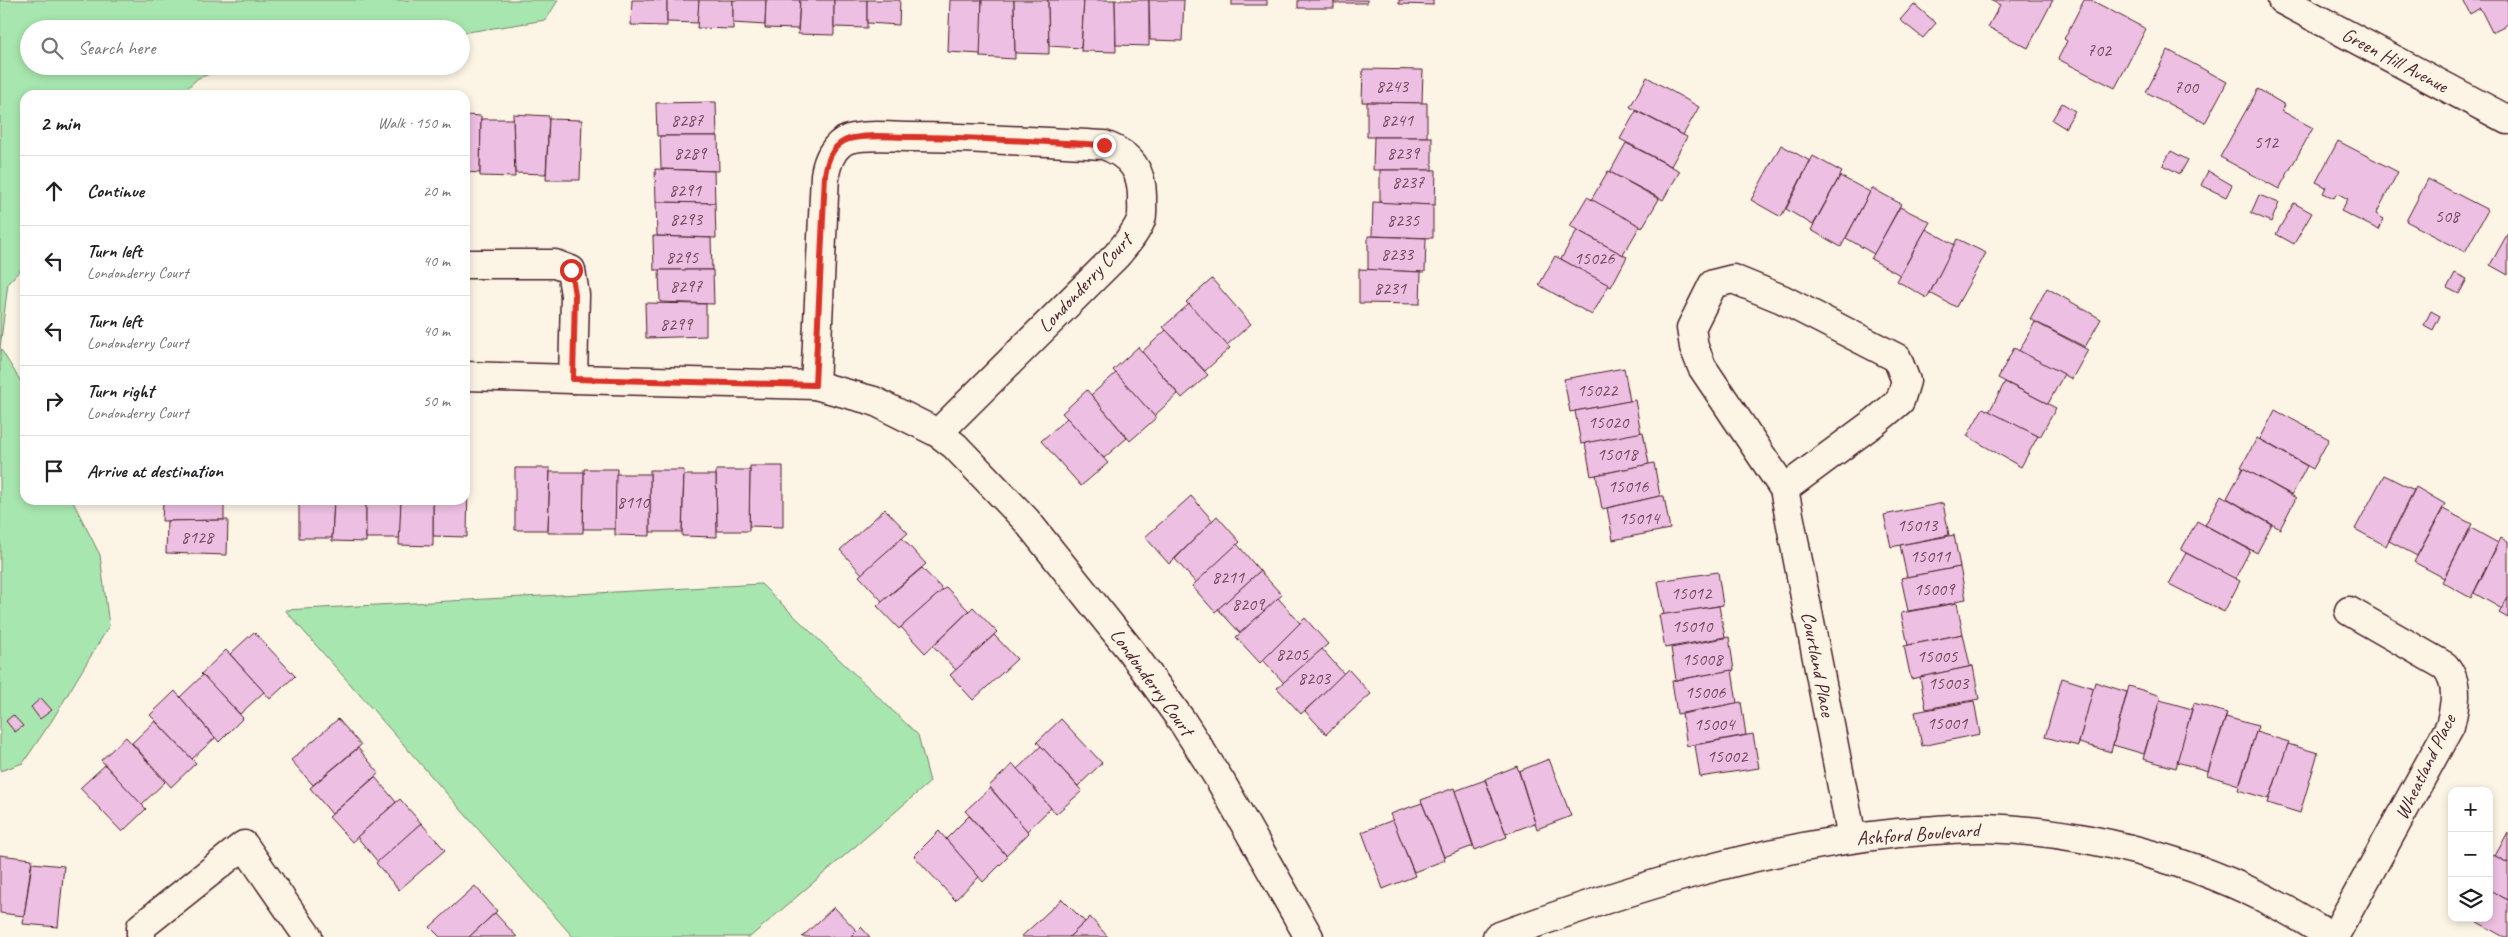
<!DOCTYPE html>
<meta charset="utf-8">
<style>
:root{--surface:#fff;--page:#f2f2f2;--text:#202124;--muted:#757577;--line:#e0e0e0}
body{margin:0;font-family:Caveat,sans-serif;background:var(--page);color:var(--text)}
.controls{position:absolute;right:15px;bottom:15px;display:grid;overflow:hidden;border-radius:10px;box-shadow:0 2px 8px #0003}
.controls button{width:45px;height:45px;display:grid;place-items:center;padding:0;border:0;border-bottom:1px solid var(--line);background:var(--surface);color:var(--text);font:25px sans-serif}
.stop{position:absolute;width:15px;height:15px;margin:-11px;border:4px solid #d93025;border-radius:50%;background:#fff}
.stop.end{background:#d93025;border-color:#fff;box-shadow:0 1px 5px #0008}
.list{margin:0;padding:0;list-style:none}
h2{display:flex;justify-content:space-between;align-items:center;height:65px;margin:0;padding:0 20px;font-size:21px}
h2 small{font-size:16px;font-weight:400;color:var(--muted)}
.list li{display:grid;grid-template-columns:32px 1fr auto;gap:15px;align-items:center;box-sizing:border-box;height:70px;padding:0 20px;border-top:1px solid var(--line)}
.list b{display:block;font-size:19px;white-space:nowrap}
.list p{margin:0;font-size:16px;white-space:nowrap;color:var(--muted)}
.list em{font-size:16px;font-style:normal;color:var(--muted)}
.icon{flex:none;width:28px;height:28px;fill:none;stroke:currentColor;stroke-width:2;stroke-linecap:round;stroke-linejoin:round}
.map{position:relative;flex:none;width:2508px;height:937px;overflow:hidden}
.search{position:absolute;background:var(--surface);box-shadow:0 2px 8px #0003;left:20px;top:20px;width:450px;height:55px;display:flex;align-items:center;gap:12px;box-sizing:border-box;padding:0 18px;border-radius:28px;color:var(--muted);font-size:19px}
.panel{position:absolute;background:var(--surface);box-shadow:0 2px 8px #0003;left:20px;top:90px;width:450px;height:415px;border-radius:15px}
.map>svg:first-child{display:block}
.green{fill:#a7e6ae;stroke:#78826c}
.building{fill:#edbfe2;stroke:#4a1f2b}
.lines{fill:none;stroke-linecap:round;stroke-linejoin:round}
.minor-casing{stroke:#4a1f2b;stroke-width:31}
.minor{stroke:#fcf5e5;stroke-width:28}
.route{stroke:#d93025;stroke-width:6}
.labels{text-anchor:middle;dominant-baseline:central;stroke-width:4;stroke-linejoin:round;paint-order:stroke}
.number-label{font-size:18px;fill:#734759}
.street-label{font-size:20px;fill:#4a1f2b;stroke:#fcf5e5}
</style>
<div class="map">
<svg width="2508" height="937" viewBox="0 0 2508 937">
<rect width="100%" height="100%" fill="#fcf5e5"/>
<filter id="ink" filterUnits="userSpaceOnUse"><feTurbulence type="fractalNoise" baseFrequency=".02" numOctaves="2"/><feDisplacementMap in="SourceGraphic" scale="10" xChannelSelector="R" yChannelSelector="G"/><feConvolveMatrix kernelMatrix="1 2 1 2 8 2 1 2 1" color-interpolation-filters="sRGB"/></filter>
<g filter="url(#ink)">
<g class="green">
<path d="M0,0h558l-12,20 -85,13v-4h-432v37h204l-35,12 -18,17h-155v170l-17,18 -8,65 25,40v112h47l28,55 9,71 -58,96 -28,41 -23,8z"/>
<path d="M761,584l157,151 12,47 -180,155h-177l-288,-327z"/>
</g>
<g class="building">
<path d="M632,0h35v26l-36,-1z"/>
<path d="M667,0h32l-1,23 -31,-1z"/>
<path d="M699,0h34v29l-36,-1z"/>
<path d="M733,0h33l-1,25 -32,-2z"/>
<path d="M766,0h34l-2,29 -33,-1z"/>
<path d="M800,0h34v35l-36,-1z"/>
<path d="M834,0h33v28l-33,-1z"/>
<path d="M867,0h33l-1,25 -32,-2z"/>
<path d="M950,0h32l-1,54 -33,-2z"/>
<path d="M982,0h32l1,59 -35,-2z"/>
<path d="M1014,0h34l1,54 -34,-1z"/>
<path d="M1048,0h36l-3,48 -32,-2z"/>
<path d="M1084,0h31l1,52 -35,-1z"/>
<path d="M1115,0h34v46l-33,-1z"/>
<path d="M1149,0h35l-2,41 -32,-1z"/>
<rect x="1232" y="0" width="35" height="5"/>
<rect x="1298" y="0" width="36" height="8"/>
<rect x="1334" y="0" width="33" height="3"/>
<path d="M1399,0h34v5l-34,-1z"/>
<path d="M1990,0h63l-25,48 -40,-21 12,-22z"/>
<path d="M2084,0h7l55,29 -31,59 -57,-29 9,-18 -3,-2z"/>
<path d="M2463,0h45v24l-16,8 -12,-24 -10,6z"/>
<path d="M1914,4l22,19 -13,15 -23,-18z"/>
<path d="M2168,50l59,32 -22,41 -59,-31z"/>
<path d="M1363,69l60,1 -1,33 -60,-1z"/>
<path d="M1647,77l52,30 -16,28 -53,-28z"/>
<path d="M2258,89l27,16 -3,6 31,17 -34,61 -59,-32z"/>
<path d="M716,102l1,34h-60l-1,-33z"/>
<path d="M1367,102l60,1v34h-60z"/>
<path d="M2062,103l13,8 -10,17 -13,-8z"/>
<path d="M1636,111l51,26 -16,29 -51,-27z"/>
<path d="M513,114l36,2 -3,58 -31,-1z"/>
<path d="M465,115l16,1 -1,57 -15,-1z"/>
<path d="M481,119h32l2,58 -35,-1z"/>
<path d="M549,119l33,1 -2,60h-34z"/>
<path d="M660,136h58l1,35 -58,-2z"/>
<path d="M1374,137h58v33h-59z"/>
<path d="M2338,141l60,31 -22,42 8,5 -5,11 -38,-19 7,-12 -11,-6 -3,5 -11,-5 3,-6 -10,-5z"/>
<path d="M1626,143l54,28 -17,29 -53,-28z"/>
<path d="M1781,145l29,16 -29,56 -30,-17z"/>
<path d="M2171,151l17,9 -8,14 -17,-9z"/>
<path d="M1813,156l29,16 -29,53 -27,-16z"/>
<path d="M655,169l59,2 1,32 -59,-1z"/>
<path d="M1380,170h56l-1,35 -55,-2z"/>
<path d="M1608,171l51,28 -17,29 -51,-28z"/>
<path d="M2208,171l24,14 -6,12 -25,-12z"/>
<path d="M1840,176l30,16 -29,55 -30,-17z"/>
<path d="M2428,179l60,31 -23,42 -59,-31z"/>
<path d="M1872,188l29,16 -27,50 -28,-16z"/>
<path d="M2259,195l20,8 -8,19 -20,-9z"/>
<path d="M1587,197l53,29 -17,29 -53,-29z"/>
<path d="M656,202l59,1 1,35 -59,-2z"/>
<path d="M1373,202l60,3v33l-61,-2z"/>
<path d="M2294,203l18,10 -18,31 -18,-10z"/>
<path d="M1900,207l30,15 -30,53 -29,-16z"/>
<path d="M1926,229l29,16 -28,53 -30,-17z"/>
<path d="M1577,230l50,27 -16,30 -50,-28z"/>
<path d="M2508,233v42l-18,-10z"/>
<path d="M653,236l58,2 1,32h-58z"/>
<path d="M1368,236l58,2 -1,34 -57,-2z"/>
<path d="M1957,239l29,14 -30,54 -26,-14z"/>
<path d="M1555,256l54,29 -17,30 -53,-30z"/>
<path d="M1359,269l62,3 -1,32 -61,-1z"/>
<path d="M659,270h54l1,34 -54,-2z"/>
<path d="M2455,273l12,6 -8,15 -12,-6z"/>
<path d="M1212,279l39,45 -24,21 -41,-43z"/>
<path d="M2047,288l54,31 -16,28 -55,-28z"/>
<path d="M645,303l61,1v32l-60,2z"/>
<path d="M1189,304l41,44 -25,23 -42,-44z"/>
<path d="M2431,311l9,5 -7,14 -9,-5z"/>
<path d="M2035,322l53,28 -16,29 -53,-28z"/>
<path d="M1166,330l42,45 -26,23 -40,-46z"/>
<path d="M1138,347l40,47 -24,22 -41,-46z"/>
<path d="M2014,348l50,26 -16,30 -50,-26z"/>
<path d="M1624,368l6,33 -60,11 -6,-33z"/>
<path d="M1116,373l40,45 -26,23 -39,-46z"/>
<path d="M2005,382l51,26 -16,29 -51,-25z"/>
<path d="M1087,390l40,48 -23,20 -42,-45z"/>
<path d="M1635,400l6,33 -60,11 -6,-33z"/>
<path d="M1983,408l55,28 -17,31 -54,-31z"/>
<path d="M2275,410l54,29 -16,30 -53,-30z"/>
<path d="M1067,418l41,45 -27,23 -40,-45z"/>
<path d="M1643,432l6,32 -58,12 -6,-33z"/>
<path d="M2257,438l50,28 -15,29 -51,-28z"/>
<path d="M1654,463l6,33 -58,13 -6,-34z"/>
<path d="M750,466h33v61l-34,-1z"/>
<path d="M515,468h35l-2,62h-33z"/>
<path d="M2243,468l53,30 -16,31 -53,-31z"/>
<path d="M584,469h33l-2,60h-32z"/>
<path d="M650,470h34l-2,62h-32z"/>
<path d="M716,470h34l-1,61h-32z"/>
<path d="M550,472h34l-1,61h-35z"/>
<path d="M616,474h34v62l-35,-1z"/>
<path d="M684,475h32l1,62 -35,-1z"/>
<path d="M2384,475l30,15 -28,56 -31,-17z"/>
<path d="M465,479h3l-1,58 -34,-1v-36h32z"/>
<path d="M2416,487l29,17 -28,52 -28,-15z"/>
<path d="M2221,495l51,30 -15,28 -52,-28z"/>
<path d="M1191,496l22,25 -44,43 -24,-27z"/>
<path d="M1660,496h4l6,33 -57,11 -6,-32z"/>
<path d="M163,500h61v20l-62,1z"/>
<path d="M299,500h35l-2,38h-33z"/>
<path d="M334,500h32v42l-34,-1z"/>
<path d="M366,500h35l-1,38h-34z"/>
<path d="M401,500h32v46l-34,-1z"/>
<path d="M1943,503l6,32 -58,12 -7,-32z"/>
<path d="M885,509l23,24 -46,41 -22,-24z"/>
<path d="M2443,509l29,15 -28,54 -30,-16z"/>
<path d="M1217,516l23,26 -44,41 -21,-24z"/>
<path d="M224,520h4l-1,35 -61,-2 1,-32z"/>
<path d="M2197,521l53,29 -15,29 -54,-29z"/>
<path d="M2471,528l27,15 -27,55 -29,-16z"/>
<path d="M1954,535l6,32 -53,10 -7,-32z"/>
<path d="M902,538l24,26 -44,37 -23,-25z"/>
<path d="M2501,538l7,4v55l-6,12 -28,-16z"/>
<path d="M1237,544l23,27 -45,41 -23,-26z"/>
<path d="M2186,553l54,28 -16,31 -55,-28z"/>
<path d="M1960,567l6,32 -10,2 -1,2 -47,8 -7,-33z"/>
<path d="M922,568l21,22 -44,39 -22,-23z"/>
<path d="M1260,571l22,24 -42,38 -22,-24z"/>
<path d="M1718,572l5,33 -59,10 -6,-34z"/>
<path d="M946,587l23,24 -44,42 -24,-26z"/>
<path d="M2508,597v21l-9,-5z"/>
<path d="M1278,598l22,25 -40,40 -24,-26z"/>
<path d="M1957,603l6,31 -55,11 -7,-32z"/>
<path d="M1719,606l6,31 -60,11 -6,-33z"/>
<path d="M973,607l24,25 -41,38 -23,-24z"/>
<path d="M1305,618l23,26 -44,39 -21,-23z"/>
<path d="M254,632l41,44 -25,23 -40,-45z"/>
<path d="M1963,634l7,32h3l-62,13 -7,-33z"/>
<path d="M994,635l23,24 -44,41 -23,-25z"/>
<path d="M1729,637l5,33 -58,10 -5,-32z"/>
<path d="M1322,649l22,25 -43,40 -24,-26z"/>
<path d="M226,650l38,42 -24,22 -39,-40z"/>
<path d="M1973,666l6,33 -53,10 -6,-32z"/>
<path d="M1348,669l23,25 -45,40 -21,-23z"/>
<path d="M1732,670l5,33 -60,11 -5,-33z"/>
<path d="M203,675l40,43 -24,24 -39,-45z"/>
<path d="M2062,678l32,10 -16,58 -33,-9z"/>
<path d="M2095,682l32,10 -16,60 -32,-9z"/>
<path d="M2129,686l32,10 -17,58 -31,-9z"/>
<path d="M175,691l40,47 -23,21 -42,-44z"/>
<path d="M41,698l11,12 -12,9 -9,-12z"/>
<path d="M2160,700l32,9 -16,59 -33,-9z"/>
<path d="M1974,701l6,33 -58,12 -7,-34z"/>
<path d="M1741,702l5,33 -59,11 -5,-32z"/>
<path d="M2194,703l33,10 -19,58 -31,-9z"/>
<path d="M13,715l10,11 -8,6 -9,-11z"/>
<path d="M2226,717l32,9 -19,59 -32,-10z"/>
<path d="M338,719l23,26 -48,40 -22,-25z"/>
<path d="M1061,719l41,44 -24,23 -41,-44z"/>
<path d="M155,721l41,42 -25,24 -39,-44z"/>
<path d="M2256,732l33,10 -20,57 -31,-9z"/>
<path d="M1753,734l6,34 -59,9 -5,-32z"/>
<path d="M126,737l39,45 -24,23 -40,-45z"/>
<path d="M2288,744l30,9 -18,60 -32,-10z"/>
<path d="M1041,746l41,45 -26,23 -39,-45z"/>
<path d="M358,748l21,25 -47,41 -22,-26z"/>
<path d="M1549,759l22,57 -34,13 -18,-58z"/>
<path d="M1013,764l38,44 -24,23 -38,-45z"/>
<path d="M105,765l41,44 -24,23 -42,-44z"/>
<path d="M1517,766l18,57 -29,11 -21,-55z"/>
<path d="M375,777l21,25 -44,40 -23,-25z"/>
<path d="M1485,780l22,57 -32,13 -20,-59z"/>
<path d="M990,788l39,45 -23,22 -41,-44z"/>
<path d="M1454,788l19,58 -29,11 -23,-57z"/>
<path d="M400,799l21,24 -43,39 -21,-25z"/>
<path d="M1422,803l23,57 -31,12 -24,-58z"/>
<path d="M969,816l39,41 -25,25 -37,-43z"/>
<path d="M1393,820l22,56 -32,13 -21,-57z"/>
<path d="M421,823l24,27 -46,40 -23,-27z"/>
<path d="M939,831l40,46 -24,23 -41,-44z"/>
<path d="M2508,832v31l-13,-7z"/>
<path d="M2490,853l18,10v37l-19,-10z"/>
<path d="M0,855l32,4 -8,57 -24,-3z"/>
<path d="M32,863l32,3 -6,61 -35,-3z"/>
<path d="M475,886l22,25 -28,26h-29l-10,-10z"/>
<path d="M2489,890l19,10v37h-4l-34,-19h19z"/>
<path d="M1062,899l23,23 -16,15h-48z"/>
<path d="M834,907l23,24 -6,6h-49z"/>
<path d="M495,913l22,24h-48z"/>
<path d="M1090,917l18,20h-39l16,-15z"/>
<path d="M861,927l9,10h-19z"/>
</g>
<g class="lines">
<g class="minor-casing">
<g id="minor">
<path d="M2282,0l226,120"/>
<path d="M465,264h90l16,6 4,25 -2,84 -108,-3"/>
<path d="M573,379l242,6 59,16 64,32 17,13 71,74 105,131 51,70 39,61 88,155"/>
<path d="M815,385l10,-210c2,-14 9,-31 24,-36 19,-5 42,-2 61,-2 64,0 129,5 194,8 27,10 39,26 38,55 0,6 1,14 -1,20 -5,13 -15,24 -24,35l-179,178"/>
<path d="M1784,489l92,-68 24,-20 6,-20 -9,-23 -115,-59 -49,-20 -20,5 -22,44 3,19 8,20 82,122 68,349"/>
<path d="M141,937v-10l103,-82 64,92"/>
<path d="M1497,937c129,-47 264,-90 401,-104 29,-2 59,-6 88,-5 97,3 207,31 293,78 18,9 36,21 53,31"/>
<path d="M2334,937l116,-211c5,-20 10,-43 -5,-60l-96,-55"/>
</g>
</g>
<use href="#minor" class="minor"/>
</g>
</g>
<g class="lines" filter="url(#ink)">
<path class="route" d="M571,270l4,25 -2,84 242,6 10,-210c2,-14 8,-31 24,-36 19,-5 42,-2 61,-2 64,0 129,5 194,8"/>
</g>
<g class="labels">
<g class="number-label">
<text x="2099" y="50">702</text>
<text x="1392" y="86">8243</text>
<text x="2186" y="87">700</text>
<text x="687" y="120">8287</text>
<text x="1397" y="120">8241</text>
<text x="2266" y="142">512</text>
<text x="690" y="153">8289</text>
<text x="1403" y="153">8239</text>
<text x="1408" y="182">8237</text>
<text x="685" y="190">8291</text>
<text x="2447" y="216">508</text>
<text x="686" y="219">8293</text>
<text x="1403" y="220">8235</text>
<text x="1397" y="254">8233</text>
<text x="682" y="257">8295</text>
<text x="1594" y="258">15026</text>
<text x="686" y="286">8297</text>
<text x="1390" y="288">8231</text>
<text x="676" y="324">8299</text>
<text x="1597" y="390">15022</text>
<text x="1608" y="422">15020</text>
<text x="1617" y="454">15018</text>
<text x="1628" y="486">15016</text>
<text x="633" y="502">8110</text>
<text x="1639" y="518">15014</text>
<text x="1917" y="525">15013</text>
<text x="197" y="537">8128</text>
<text x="1930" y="556">15011</text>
<text x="1228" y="577">8211</text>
<text x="1934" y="589">15009</text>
<text x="1691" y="593">15012</text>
<text x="1248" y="604">8209</text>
<text x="1692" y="626">15010</text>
<text x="1292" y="654">8205</text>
<text x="1937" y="656">15005</text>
<text x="1702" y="659">15008</text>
<text x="1314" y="678">8203</text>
<text x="1948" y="683">15003</text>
<text x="1705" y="692">15006</text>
<text x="1947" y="723">15001</text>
<text x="1714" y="724">15004</text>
<text x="1727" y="756">15002</text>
</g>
<g class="street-label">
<text transform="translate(2395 60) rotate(28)">Green Hill Avenue</text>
<text transform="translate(1085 283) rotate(-47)">Londonderry Court</text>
<text transform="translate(1818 664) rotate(79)">Courtland Place</text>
<text transform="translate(1152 682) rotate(54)">Londonderry Court</text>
<text transform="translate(2425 767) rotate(-64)">Wheatland Place</text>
<text transform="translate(1918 834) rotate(-4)">Ashford Boulevard</text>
</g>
</g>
</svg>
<div class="controls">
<button>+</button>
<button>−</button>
<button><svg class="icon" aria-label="layers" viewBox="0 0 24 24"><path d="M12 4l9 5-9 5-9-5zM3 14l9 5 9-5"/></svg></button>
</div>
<div class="stop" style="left:571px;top:270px"></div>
<div class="stop end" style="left:1104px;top:145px"></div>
<div class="search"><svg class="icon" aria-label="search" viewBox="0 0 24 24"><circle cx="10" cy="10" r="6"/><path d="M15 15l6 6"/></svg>Search here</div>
<section class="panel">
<h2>2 min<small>Walk · 150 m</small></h2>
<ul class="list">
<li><svg class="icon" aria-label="ahead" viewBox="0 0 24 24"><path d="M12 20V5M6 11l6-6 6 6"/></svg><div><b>Continue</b></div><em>20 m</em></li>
<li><svg class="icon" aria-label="left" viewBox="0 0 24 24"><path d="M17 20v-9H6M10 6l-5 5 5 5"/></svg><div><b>Turn left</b><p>Londonderry Court</p></div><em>40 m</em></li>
<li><svg class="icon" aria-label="left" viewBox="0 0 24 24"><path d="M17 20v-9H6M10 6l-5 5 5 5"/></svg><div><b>Turn left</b><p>Londonderry Court</p></div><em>40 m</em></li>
<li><svg class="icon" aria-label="right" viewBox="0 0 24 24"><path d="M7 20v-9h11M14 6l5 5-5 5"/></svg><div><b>Turn right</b><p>Londonderry Court</p></div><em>50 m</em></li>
<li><svg class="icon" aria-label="arrive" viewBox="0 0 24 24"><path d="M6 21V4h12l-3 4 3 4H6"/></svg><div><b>Arrive at destination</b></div></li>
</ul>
</section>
</div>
